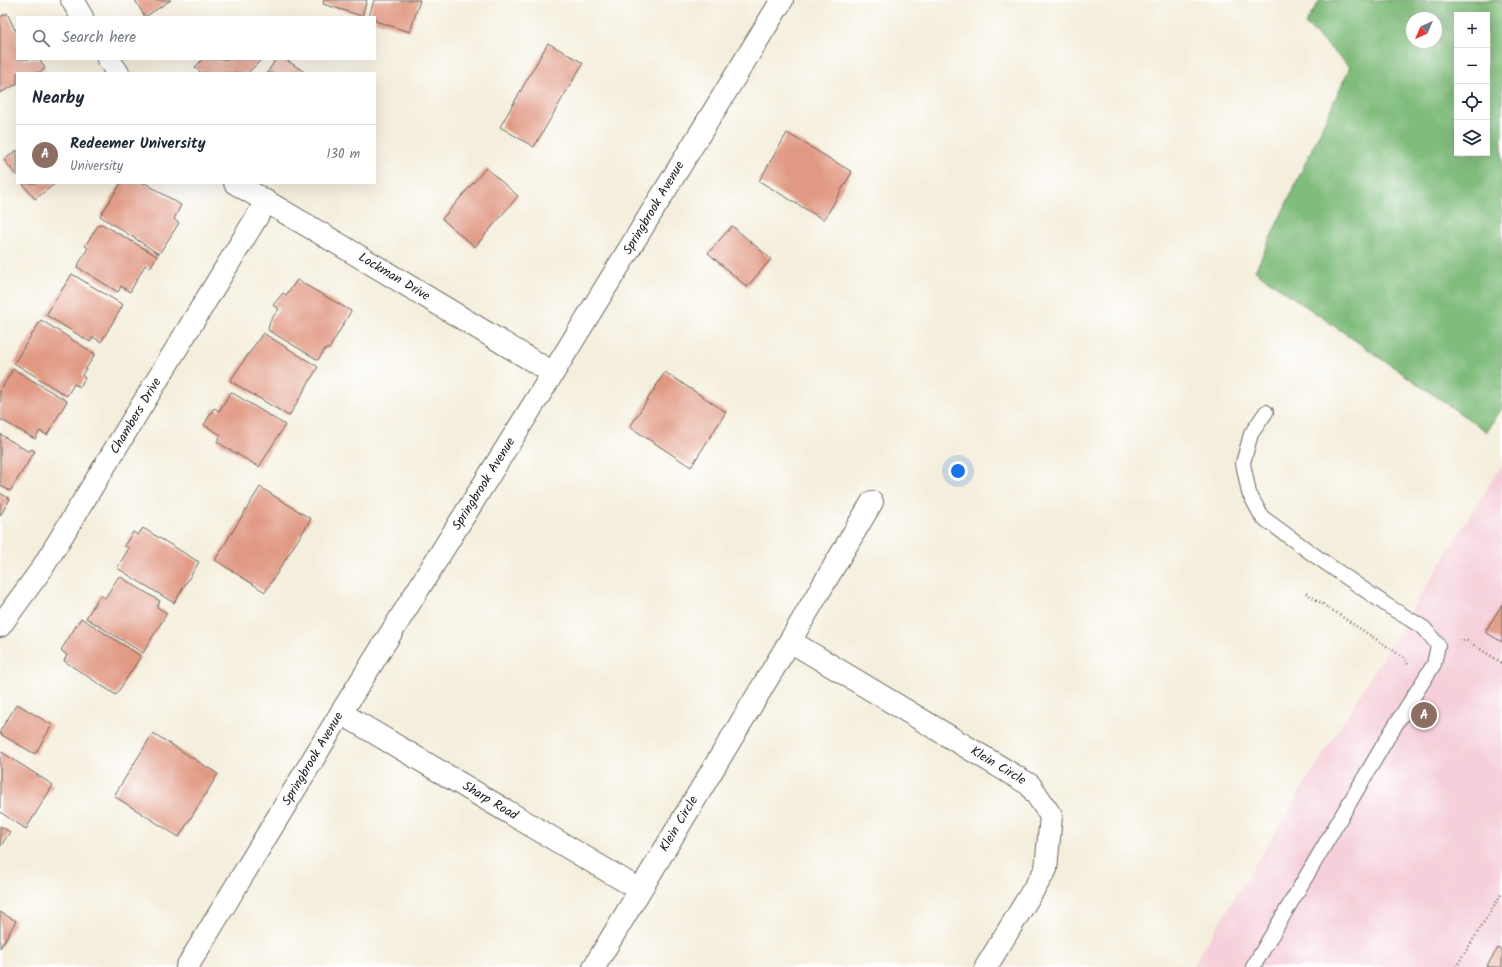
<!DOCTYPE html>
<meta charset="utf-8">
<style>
:root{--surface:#fff;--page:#f2f2f3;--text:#1f2937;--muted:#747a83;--line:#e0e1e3;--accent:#2563eb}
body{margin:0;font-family:Kalam,sans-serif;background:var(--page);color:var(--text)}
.controls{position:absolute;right:12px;top:12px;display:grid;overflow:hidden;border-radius:0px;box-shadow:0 4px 16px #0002}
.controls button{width:36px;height:36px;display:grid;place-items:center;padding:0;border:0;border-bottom:1px solid var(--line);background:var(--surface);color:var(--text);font:20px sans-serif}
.compass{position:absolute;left:1406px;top:12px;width:36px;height:36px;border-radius:50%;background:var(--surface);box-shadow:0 4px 16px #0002;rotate:224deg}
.you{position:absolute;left:958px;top:471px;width:14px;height:14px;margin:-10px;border:3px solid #fff;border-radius:50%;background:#1a73e8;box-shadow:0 0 0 6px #1a73e833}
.badge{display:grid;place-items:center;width:26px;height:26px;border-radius:50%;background:var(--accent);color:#fff;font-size:13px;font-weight:700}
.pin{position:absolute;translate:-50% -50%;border:2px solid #fff;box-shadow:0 1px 4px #0006}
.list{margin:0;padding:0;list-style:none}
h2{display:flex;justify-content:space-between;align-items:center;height:52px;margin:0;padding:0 16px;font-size:17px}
h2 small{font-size:13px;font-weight:400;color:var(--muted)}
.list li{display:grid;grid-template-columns:26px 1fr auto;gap:12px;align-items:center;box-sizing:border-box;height:60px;padding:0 16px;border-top:1px solid var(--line)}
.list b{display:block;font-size:15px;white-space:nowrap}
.list p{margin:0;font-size:13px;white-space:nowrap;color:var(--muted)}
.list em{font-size:13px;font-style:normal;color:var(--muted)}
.icon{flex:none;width:22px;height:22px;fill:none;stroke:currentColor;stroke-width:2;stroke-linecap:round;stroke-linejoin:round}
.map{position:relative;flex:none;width:1502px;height:967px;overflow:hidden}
.search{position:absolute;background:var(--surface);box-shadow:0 4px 16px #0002;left:16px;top:16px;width:360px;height:44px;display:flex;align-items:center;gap:10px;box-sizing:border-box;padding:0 14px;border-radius:0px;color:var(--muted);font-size:15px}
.panel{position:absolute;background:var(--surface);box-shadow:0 4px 16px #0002;left:16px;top:72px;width:360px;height:112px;border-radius:0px}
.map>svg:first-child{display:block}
.built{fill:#f5cfd9}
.forest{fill:#80bc7b;stroke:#4e6c4c;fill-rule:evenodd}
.building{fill:#e19983}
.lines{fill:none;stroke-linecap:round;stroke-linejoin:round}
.lane-casing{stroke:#68665f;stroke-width:16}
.street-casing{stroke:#68665f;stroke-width:24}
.path{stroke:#68665f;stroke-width:2.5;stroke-dasharray:1 3;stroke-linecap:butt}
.lane{stroke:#fff;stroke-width:14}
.street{stroke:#fff;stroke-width:22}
.labels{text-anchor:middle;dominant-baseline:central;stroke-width:3;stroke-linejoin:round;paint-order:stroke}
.street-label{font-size:13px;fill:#1c1c1c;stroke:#fff}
</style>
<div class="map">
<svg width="1502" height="967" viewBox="0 0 1502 967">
<rect width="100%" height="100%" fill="#fff"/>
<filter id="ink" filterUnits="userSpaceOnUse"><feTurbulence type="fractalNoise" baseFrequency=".025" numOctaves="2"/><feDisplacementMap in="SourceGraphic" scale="8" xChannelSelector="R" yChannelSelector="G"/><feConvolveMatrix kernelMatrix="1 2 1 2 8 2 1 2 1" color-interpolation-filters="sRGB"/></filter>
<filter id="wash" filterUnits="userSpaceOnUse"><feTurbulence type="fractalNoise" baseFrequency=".012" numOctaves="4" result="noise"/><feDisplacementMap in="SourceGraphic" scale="16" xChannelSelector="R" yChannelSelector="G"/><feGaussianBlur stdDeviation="0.9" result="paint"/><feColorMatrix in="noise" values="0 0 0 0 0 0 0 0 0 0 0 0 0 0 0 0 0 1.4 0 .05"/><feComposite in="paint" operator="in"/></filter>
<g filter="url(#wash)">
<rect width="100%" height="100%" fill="#f4eedc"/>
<path class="built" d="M1502,464v503h-310z"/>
<path class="forest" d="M1320,0h182v408l-15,24 -232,-161 95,-204 -45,-43zM1457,15h30v138h-30zM1412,18h24v24h-24z"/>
<g id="blocks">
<g class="building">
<path d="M135,0h36l-26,17z"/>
<path d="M324,0h43l-5,16 -39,-12z"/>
<path d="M374,0h46l-10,32 -35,-11v-4h-6z"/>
<path d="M7,13l8,17 2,-1v30h23l5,10 -7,4h-21v11l-17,9v-76z"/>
<path d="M548,43l35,20 -49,84 -34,-20z"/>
<path d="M203,59h59l-14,14h-47l-6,-6z"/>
<path d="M276,59h9l21,14h-39z"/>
<path d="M787,133l65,39 -28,48 -65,-39z"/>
<path d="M17,150v26l-13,-16z"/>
<path d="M486,168l32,28 -43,51 -33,-28z"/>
<path d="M22,183h34l-21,16z"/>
<path d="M121,183h24l36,22 -7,14 5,4 -20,31 -59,-38z"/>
<path d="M102,224l55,32 -7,12 -5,-3 -15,27 -9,-6 -3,6 -41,-25 11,-19 -3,-2 13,-21z"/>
<path d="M732,226l39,33 -24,28 -39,-34z"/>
<path d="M72,274l51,31 -22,37 -8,-5 -3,5 -44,-27z"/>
<path d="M297,280l54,31 -22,38h-4l-7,11 -50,-30 2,-9 9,-12 -6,-4 10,-12 3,2z"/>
<path d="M41,320l54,34 -13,21 3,3 -5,9 -6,-3 -7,12 -53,-33z"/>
<path d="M263,333l55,34 -29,49 -59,-35z"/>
<path d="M13,369l54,32 -20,34 -7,-4 -5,8 -35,-20v-28z"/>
<path d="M665,372l61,40 -35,55 -61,-40z"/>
<path d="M231,392l54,33 -26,42 -42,-25 4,-7 -17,-10 10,-17 5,3z"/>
<path d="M0,434l29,18 2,-3 4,2 -25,40 -10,-6z"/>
<path d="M260,487l51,32 -46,73 -50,-32z"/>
<path d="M0,493l10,6 -10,17z"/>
<path d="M143,528l56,34 -25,41 -57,-35 12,-20 -5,-2 9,-14 5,3z"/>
<path d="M119,576l41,25 -3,6 10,6 -24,40 -57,-35 14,-23 5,3z"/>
<path d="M1502,604v38l-17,-10z"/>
<path d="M81,618l60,38 -25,39 -52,-34 3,-6 -6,-5z"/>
<path d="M17,704l35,21 -17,29 -35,-20v-3z"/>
<path d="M153,733l65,41 -39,63 -65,-41z"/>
<path d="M0,751l53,34 -27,44 -26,-17z"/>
<path d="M0,826l10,6 -10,15z"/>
<path d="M0,912l16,9 -16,27z"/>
<path d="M1498,948l4,2v17h-16z"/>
</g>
</g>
</g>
<g filter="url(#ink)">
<use href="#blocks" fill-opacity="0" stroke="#68665f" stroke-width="1"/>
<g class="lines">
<g class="lane-casing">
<path id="lane" d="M1253,967l138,-235 43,-68 4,-19 -14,-17 -36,-22 -74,-51 -52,-38 -13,-24 -6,-30 8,-29 15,-22"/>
</g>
<g class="street-casing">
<g id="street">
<path d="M72,0l10,17"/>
<path d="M108,59l10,14"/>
<path d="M235,183l102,60 216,130"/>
<path d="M872,502l-82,139 240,144 21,31 -5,53 -60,98"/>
<path d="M0,626l41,-56 24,-39 201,-329"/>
<path d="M341,713l299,177"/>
<path d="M187,967l154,-254 212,-340 229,-373"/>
<path d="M594,967l196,-326"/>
</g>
</g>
<g class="path">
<path d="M1306,593l97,64 5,7"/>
<path d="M1459,641l7,-1 36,23"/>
<path d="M1456,967l46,-74"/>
</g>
<use href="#lane" class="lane"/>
<use href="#street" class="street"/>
</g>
</g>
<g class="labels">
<g class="street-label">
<text transform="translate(654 208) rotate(-59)">Springbrook Avenue</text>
<text transform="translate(394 277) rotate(31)">Lockman Drive</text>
<text transform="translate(136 416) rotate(-59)">Chambers Drive</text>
<text transform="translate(484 484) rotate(-58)">Springbrook Avenue</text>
<text transform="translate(313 759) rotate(-59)">Springbrook Avenue</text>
<text transform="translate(998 766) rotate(31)">Klein Circle</text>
<text transform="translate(490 801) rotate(31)">Sharp Road</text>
<text transform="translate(679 824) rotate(-59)">Klein Circle</text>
</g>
</g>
</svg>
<div class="controls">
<button>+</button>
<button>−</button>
<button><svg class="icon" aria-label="locate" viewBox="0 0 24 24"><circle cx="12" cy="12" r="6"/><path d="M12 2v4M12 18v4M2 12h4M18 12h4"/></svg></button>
<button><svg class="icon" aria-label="layers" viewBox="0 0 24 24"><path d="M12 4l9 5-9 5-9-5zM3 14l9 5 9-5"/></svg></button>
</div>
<svg class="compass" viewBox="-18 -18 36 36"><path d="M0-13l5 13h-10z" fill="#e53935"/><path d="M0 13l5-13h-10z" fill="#747a83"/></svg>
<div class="you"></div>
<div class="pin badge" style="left:1424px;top:715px;background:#8d6e63">A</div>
<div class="search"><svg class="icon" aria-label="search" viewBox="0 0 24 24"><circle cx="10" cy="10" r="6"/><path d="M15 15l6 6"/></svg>Search here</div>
<section class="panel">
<h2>Nearby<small></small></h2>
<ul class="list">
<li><span class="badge" style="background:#8d6e63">A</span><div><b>Redeemer University</b><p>University</p></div><em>130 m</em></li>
</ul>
</section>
</div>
